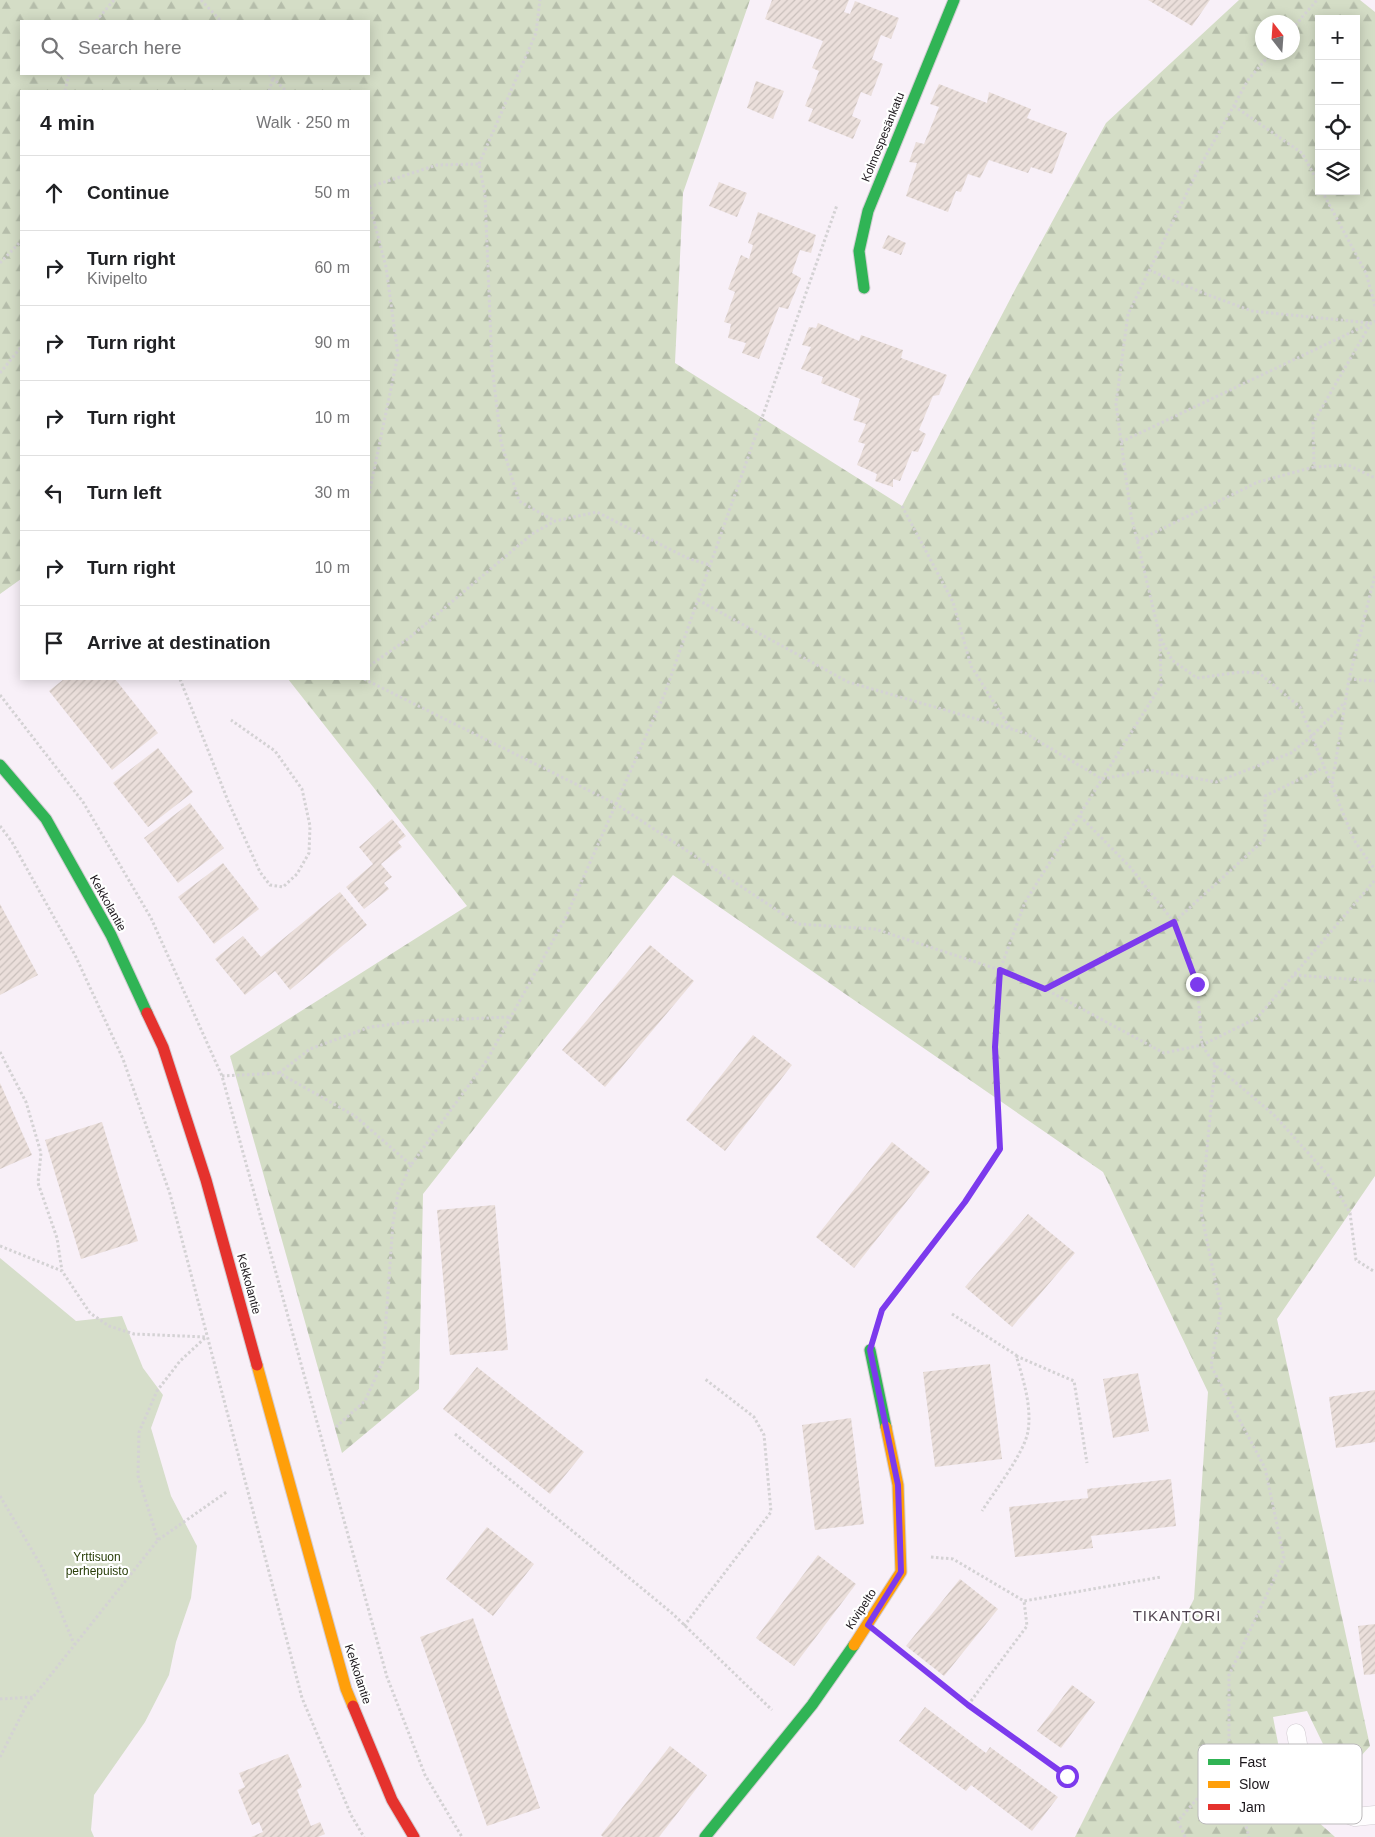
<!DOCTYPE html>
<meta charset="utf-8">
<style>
:root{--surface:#fff;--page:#f2f2f2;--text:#202124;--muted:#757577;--line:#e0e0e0}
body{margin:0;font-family:Helvetica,sans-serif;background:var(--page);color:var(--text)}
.controls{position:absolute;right:15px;top:15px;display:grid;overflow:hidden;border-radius:0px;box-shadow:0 2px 12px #0003}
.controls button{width:45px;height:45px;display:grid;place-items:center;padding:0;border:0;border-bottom:1px solid var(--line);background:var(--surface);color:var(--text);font:25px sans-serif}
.compass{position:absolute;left:1255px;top:15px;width:45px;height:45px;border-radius:50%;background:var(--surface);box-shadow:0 2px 12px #0003;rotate:343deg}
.stop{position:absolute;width:15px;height:15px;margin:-11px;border:4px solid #7c3aed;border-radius:50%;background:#fff}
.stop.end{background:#7c3aed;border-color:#fff;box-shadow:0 1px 5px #0008}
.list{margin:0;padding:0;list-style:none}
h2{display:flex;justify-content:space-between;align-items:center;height:65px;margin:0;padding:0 20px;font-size:21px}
h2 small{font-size:16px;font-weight:400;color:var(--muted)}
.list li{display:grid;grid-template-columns:32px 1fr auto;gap:15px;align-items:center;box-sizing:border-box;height:75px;padding:0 20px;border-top:1px solid var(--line)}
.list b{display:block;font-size:19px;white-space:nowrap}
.list p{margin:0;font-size:16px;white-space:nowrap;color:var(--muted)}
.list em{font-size:16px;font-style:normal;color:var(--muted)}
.icon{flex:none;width:28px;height:28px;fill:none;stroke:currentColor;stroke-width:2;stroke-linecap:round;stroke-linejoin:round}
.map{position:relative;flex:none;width:1375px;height:1837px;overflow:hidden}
.search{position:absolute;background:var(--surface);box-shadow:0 2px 12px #0003;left:20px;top:20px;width:350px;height:55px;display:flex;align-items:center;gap:12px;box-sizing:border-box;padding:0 18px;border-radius:0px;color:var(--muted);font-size:19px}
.panel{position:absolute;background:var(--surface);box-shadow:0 2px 12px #0003;left:20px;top:90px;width:350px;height:590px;border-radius:0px}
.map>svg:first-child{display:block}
.green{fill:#d6deca}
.forest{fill:url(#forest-firs);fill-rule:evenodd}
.building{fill:url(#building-hatch)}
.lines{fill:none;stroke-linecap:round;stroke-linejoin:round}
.lane-casing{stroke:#d3cdd3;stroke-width:19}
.fast-casing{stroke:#d3cdd3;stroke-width:13}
.slow-casing{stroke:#d3cdd3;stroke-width:13}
.jam-casing{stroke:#d3cdd3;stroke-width:13}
.path{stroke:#d4d2d4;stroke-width:3;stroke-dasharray:2.5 2.5;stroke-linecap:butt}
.lane{stroke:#fefdfe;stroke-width:18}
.fast{stroke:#30b455;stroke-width:11}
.slow{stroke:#ff9f0a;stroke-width:11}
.jam{stroke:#e5322d;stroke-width:11}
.route{stroke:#7c3aed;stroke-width:6}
.labels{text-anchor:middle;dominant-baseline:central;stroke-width:4.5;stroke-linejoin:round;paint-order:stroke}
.street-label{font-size:12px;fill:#1b161b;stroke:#fff}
.park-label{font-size:12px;fill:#293e09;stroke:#fff}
.quarter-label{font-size:15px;letter-spacing:1px;fill:#524652;stroke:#fff}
.key{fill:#fff;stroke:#bbb9bb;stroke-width:1}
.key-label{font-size:14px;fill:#1b161b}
</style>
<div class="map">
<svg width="1375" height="1837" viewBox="0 0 1375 1837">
<defs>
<pattern id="forest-firs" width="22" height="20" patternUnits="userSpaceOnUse" patternTransform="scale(1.25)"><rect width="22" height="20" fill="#d4ddc6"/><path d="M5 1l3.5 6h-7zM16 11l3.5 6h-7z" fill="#b5bdaa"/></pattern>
<pattern id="building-hatch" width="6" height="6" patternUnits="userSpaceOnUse" patternTransform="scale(1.25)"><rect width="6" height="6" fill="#ebdfdb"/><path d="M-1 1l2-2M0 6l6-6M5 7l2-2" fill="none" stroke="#c9bfbb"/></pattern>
</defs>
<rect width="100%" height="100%" fill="#f8f0f8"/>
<path class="green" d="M0,1258l76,63 46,-5 21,52 20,27 -12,33 20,68 26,50 -6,52 -15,44 -7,33 -24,47 -51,73 -3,35 3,7h-94z"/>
<path class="forest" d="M0,0h750l-67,193 -8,170 227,143 115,-220 89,-163 133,-123h121l15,12v1164l-98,143 93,427 -30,33 -33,-68 -34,6 15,78 47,42h-260l119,-238 14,-207 -105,-220 -430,-297 -250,319 -4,195 -77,64 -112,-397 237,-150 -179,-227h81v-588h-348v488l-21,15zM1319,19h37v172h-37zM21,21h348v53h-348zM1262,22h30v30h-30z"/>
<g class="building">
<path d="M772,0h77l-5,12 6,2 5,-13 44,17 -8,21 -10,-4 -9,24 11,5 -12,32 -10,-4 -9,24 9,4 -8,19 -45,-18 5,-12 -8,-3 14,-35 -7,-3 11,-27 -58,-22z"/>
<path d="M1148,0h62l-18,26z"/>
<path d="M756,81l28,10 -11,28 -26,-11z"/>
<path d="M939,84l48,19 2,-11 42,17 -4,9 40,15 -15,41 -21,-7 -3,6 -39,-13 -9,18 -12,-4 -7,18 -5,-1 -8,21 -42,-16 11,-33 -8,-1 7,-20 8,2 15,-37 -9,-3z"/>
<path d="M719,182l28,11 -10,24 -28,-11z"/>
<path d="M758,212l58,23 -5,18 -11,-3 -8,23 9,5 -13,31 -9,-2 -20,52 -17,-6 4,-10 -18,-5 3,-14 -7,-2 11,-30 -7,-3 13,-34 8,4 4,-14 -5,-2z"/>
<path d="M888,235l18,8 -5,12 -19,-7z"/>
<path d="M818,323l41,18 2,-6 42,15 -2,8 46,17 -8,20 -6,1 -14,34 7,4 -8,18 -6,-1 -12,30 -7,-2v8l-18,-6 2,-7 -20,-9 8,-21 -7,-2 8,-18 -13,-4 7,-21 -39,-16 2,-6 -22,-8 10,-22 -9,-2 7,-18 7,1z"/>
<path d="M64,679h51l43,54 -46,37 -63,-79z"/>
<path d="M158,748l35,44 -45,35 -35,-44z"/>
<path d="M190,803l34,45 -46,35 -34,-45z"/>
<path d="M392,819l14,17 -8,6 4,5 -21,17 11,13 -8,6 5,6 -25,20 -18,-22 27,-23 -14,-17z"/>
<path d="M223,863l36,46 -45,35 -36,-47z"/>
<path d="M340,892l27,33 -77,65 -15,-19 -30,24 -30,-36 28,-23 18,21z"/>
<path d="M0,904l38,71 -38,20z"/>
<path d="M650,945l44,36 -89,106 -43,-37z"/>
<path d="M753,1035l39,30 -67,86 -39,-31z"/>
<path d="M0,1083l32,72 -32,14z"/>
<path d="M102,1122l36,119 -57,18 -36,-119z"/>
<path d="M892,1142l38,30 -76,96 -38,-31z"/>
<path d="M495,1205l13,145 -58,5 -13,-145z"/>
<path d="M1028,1214l47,39 -63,74 -47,-40z"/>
<path d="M990,1364l12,95 -67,8 -12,-95z"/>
<path d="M477,1367l107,85 -34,42 -107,-85z"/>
<path d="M1138,1373l11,58 -36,7 -10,-59z"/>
<path d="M1375,1390v52l-39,6 -7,-51z"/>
<path d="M851,1418l13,106 -49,6 -13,-105z"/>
<path d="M1171,1479l5,47 -85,10 2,12 -78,9 -6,-50 79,-9 -1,-9z"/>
<path d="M487,1527l47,37 -41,52 -47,-37z"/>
<path d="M818,1555l38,29 -62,82 -38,-28z"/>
<path d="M960,1579l38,30 -54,67 -38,-30z"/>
<path d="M473,1618l67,190 -53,18 -67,-189z"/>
<path d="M1375,1624v50l-11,1 -6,-49z"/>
<path d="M1072,1685l23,17 -34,46 -24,-17z"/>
<path d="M925,1707l61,46 4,-6 68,50 -26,34 -61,-46 -5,6 -67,-50z"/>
<path d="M670,1746l37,29 -48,62h-56l-2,-2z"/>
<path d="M288,1754l14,33 -5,3 14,36 9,-4 5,12 -7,3h-67l12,-5 -4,-10 -7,3 -14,-35 7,-3 -6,-14z"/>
</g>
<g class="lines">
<g class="lane-casing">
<path id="lane" d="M1296,1733l9,51 21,22 29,11 20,-2"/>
</g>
<g class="fast-casing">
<g id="fast">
<path d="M864,288l-5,-37 9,-40 86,-211"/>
<path d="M0,765l46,54 65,116 36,78"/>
<path d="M870,1350l16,77"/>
<path d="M705,1837l107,-132 42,-60"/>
</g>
</g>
<g class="slow-casing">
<g id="slow">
<path d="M257,1365l89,324 7,17"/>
<path d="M854,1645l47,-73 -3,-87 -12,-58"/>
</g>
</g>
<g class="jam-casing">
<g id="jam">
<path d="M147,1013l16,34 43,133 51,185"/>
<path d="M353,1706l39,94 22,37"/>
</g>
</g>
<g class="path">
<path d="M201,0l20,21"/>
<path d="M96,21l18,-21"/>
<path d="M1292,29l25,-29"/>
<path d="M1272,52l-24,28 -50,90 -70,144 -12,90 15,111 29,122 12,23 25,18 44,-6 18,1 41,34 54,133 21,30"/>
<path d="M269,74l17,17"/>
<path d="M65,91l4,-17"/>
<path d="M269,91l4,-13"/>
<path d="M1234,106l68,47 17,31"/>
<path d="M479,164l57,-131 4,-33"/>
<path d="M369,187l68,-22 42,-1 6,31 7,171 9,76 18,59 36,20"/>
<path d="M1322,191l44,82 9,33"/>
<path d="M369,202l17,65 12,88 -29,139"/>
<path d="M0,263l21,-22"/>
<path d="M1149,270l54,23 49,18 119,12 -58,100 1,44 34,-2 27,13"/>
<path d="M0,373l21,-26"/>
<path d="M1121,442l254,-121"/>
<path d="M902,506l51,96 18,64 39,62"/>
<path d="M1137,541l121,-59 56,-15"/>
<path d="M698,600l150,82 177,51 77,46 47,-9 67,12 75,-29 21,-17 33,-34"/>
<path d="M369,666l40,-28 123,-104 23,-13 42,-9 90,46 23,7"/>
<path d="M180,679l48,122 32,71 10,13 13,2 14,-13 12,-21 1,-27 -8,-37 -27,-38 -44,-31"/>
<path d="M364,679l252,125 182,120 77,5 125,41 45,19 119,64 38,-8 55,-27 118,-138"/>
<path d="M1349,679l26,2"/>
<path d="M0,695l83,107 68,116 71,158 165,601 38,98 37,62"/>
<path d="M1332,784l17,-105 26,-104"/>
<path d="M1080,816l50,51 44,55 23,61 5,62 13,20 59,50 54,60 22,38 6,47 19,12"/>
<path d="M0,826l12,16 63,113 48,104 47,135 132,504 49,117 13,22"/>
<path d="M1294,975l81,6"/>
<path d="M1046,989l128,-67 91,-83v-43l60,-29"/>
<path d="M0,1052l26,50 15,51 -3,30 19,55 5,33"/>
<path d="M1215,1065l-14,147 20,96 -10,58 54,102 19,90 -55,117v88l20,74"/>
<path d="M279,1073l31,-24 60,-22 48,-6 92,-4"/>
<path d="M222,1076l57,-3 76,43 56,49 76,-105 78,-141 100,-226 172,-488"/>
<path d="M0,1246l62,25 28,42 19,13 25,8 72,3"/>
<path d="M952,1314l64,41c7,24 16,51 12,76 -3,21 -34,61 -46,80"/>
<path d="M878,1323l4,-13 83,-108 35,-53 -5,-102 5,-77 25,-68 136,-217 -1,-47"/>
<path d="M1016,1356l58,25 13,82"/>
<path d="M336,1427l29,-26 18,-40 10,-138 5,-30 13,-28"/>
<path d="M455,1434l218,180 99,96"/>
<path d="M0,1496l43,73 31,75"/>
<path d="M158,1540l-20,-64 1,-44 18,-41 23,-30 26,-24"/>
<path d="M931,1557l22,2 71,42 137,-24"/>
<path d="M684,1626l87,-114 -7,-77 -10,-18 -49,-38"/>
<path d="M890,1643l78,62 99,71"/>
<path d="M0,1699l33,-2"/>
<path d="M968,1705l59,-79 -3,-25"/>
<path d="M0,1757l26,-51 132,-166 70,-49"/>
<path d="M1185,1837l-7,-16 50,-58"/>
</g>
<use href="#lane" class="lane"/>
<use href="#fast" class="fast"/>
<use href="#slow" class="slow"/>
<use href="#jam" class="jam"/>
</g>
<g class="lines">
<path class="route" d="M1067,1776l-99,-71 -100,-80 33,-53 -3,-87 -28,-135 12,-40 83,-108 35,-53 -5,-102 5,-77 45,19 129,-67 23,62"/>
</g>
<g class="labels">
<g class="street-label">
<text transform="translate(883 137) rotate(-68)">Kolmospesänkatu</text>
<text transform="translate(108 903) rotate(61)">Kekkolantie</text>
<text transform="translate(249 1284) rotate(75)">Kekkolantie</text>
<text transform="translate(861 1609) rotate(-57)">Kivipelto</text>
<text transform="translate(358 1674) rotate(72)">Kekkolantie</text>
</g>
<g class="park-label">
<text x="97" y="1557">Yrttisuon<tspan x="97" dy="14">perhepuisto</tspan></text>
</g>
<g class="quarter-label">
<text x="1177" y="1615">TIKANTORI</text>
</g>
</g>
<rect x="1198" y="1744" width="164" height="80" rx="8" class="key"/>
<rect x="1208" y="1759" width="22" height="6" fill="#30b455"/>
<rect x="1208" y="1781" width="22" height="7" fill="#ff9f0a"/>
<rect x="1208" y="1804" width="22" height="6" fill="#e5322d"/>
<g class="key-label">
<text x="1239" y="1767">Fast</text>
<text x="1239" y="1789">Slow</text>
<text x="1239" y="1812">Jam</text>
</g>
</svg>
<div class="controls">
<button>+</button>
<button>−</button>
<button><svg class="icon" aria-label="locate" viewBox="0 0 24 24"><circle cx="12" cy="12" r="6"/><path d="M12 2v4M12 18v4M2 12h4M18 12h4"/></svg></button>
<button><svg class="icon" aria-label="layers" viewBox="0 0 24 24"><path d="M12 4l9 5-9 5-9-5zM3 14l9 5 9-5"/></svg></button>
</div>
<svg class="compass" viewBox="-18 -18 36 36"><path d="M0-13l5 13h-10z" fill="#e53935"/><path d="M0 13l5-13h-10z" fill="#757577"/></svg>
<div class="stop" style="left:1067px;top:1776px"></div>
<div class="stop end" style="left:1197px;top:984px"></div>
<div class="search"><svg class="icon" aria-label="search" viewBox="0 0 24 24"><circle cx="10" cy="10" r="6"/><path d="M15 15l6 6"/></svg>Search here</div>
<section class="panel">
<h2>4 min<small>Walk · 250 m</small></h2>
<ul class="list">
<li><svg class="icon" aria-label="ahead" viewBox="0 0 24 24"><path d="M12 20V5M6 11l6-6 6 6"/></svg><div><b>Continue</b></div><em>50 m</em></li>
<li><svg class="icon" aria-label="right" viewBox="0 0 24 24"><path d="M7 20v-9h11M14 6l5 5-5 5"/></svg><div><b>Turn right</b><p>Kivipelto</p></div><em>60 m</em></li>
<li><svg class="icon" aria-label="right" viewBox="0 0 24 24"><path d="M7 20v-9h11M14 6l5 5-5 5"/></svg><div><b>Turn right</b></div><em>90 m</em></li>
<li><svg class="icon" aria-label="right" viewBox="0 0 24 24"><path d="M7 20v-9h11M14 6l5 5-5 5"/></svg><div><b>Turn right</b></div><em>10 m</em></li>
<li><svg class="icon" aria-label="left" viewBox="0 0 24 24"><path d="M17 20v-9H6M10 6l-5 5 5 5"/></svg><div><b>Turn left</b></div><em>30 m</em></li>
<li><svg class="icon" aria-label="right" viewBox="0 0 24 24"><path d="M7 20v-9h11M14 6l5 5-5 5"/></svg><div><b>Turn right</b></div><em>10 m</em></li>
<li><svg class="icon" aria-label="arrive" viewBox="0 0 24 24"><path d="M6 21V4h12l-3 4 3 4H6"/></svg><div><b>Arrive at destination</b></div></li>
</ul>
</section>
</div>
